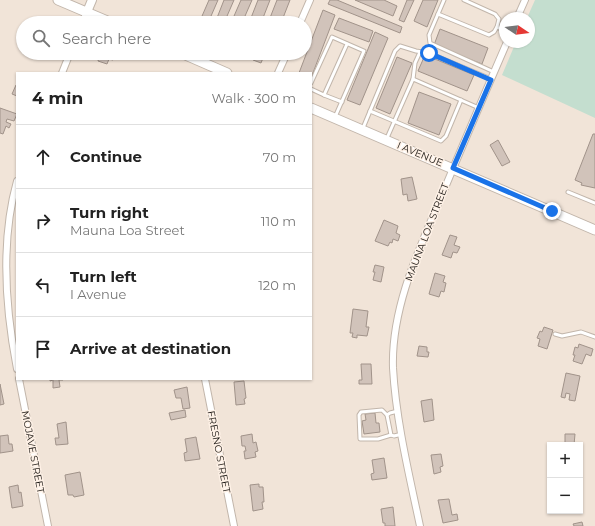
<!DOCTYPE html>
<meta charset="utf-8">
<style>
:root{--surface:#fff;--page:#f2f2f2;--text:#222;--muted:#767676;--line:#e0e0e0}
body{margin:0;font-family:Montserrat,sans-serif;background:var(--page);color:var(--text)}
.controls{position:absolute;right:12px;bottom:12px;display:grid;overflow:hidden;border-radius:0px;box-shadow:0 1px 3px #0004}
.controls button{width:36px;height:36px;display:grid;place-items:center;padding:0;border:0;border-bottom:1px solid var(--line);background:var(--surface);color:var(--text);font:20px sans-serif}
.compass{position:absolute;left:499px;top:12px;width:36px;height:36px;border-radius:50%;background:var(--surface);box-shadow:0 1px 3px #0004;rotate:103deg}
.stop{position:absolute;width:12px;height:12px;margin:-9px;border:3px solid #1a73e8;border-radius:50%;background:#fff}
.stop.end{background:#1a73e8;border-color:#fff;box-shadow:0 1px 4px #0008}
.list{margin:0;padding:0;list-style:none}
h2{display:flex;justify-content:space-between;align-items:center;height:52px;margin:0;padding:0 16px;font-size:17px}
h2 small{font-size:13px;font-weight:400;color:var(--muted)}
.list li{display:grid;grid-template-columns:26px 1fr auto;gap:12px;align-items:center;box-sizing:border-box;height:64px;padding:0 16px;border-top:1px solid var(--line)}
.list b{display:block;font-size:15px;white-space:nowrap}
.list p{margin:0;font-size:13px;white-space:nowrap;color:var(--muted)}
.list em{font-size:13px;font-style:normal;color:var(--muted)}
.icon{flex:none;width:22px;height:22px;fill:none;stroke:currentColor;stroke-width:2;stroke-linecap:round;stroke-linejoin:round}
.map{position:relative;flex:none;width:595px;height:526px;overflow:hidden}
.search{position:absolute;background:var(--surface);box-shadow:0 1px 3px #0004;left:16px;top:16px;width:296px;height:44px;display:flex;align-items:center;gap:10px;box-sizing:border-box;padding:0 14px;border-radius:22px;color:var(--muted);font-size:15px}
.panel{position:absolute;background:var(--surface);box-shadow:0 1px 3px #0004;left:16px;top:72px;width:296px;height:308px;border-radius:0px}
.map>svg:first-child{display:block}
.green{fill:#c4decf}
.building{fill:#d1c3ba;stroke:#a1938a}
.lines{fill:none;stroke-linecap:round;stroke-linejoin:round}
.lane-casing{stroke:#c2b6ab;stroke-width:5}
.street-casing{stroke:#c2b6ab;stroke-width:8}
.secondary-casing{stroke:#c2b6ab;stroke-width:10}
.primary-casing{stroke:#c2b6ab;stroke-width:11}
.lane{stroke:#fff;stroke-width:3}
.street{stroke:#fff;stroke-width:6}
.secondary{stroke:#fff;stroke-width:8}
.primary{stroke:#fff;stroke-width:9}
.route{stroke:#1a73e8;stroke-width:5}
.labels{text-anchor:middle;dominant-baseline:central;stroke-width:3;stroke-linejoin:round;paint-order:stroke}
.street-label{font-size:10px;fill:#1d1915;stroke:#fef1e6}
</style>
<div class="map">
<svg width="595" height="526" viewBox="0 0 595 526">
<rect width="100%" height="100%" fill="#f1e4d8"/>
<path class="green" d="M535,0h60v118l-93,-43 14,-33h13v-24h-2z"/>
<g class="building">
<path d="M209,0h9l-10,23h-9z"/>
<path d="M224,0h10l-10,23h-9z"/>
<path d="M241,0h11l-10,23h-11z"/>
<path d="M258,0h12l-9,23h-12z"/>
<path d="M277,0h13l-9,23h-13z"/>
<path d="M330,0h7l65,27 -2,6 -72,-29z"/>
<path d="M355,0h29l13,6 -4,10z"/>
<path d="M407,0h7l-10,22 -5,-2z"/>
<path d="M423,0h15l-11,27 -13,-6z"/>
<path d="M323,10l12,5 -24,63v-5h-12z"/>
<path d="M339,18l34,13 -4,11 -35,-13z"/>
<path d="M440,29l48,19 -6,16 -48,-19z"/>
<path d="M375,32l13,6 -28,67 -13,-5z"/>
<path d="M100,53h16l-3,7 -4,-1 -2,5 -9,-3z"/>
<path d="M237,53h12l-1,4z"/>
<path d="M256,53h9l-4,10 -8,-3z"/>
<path d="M425,55l49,20 -7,16 -49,-20z"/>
<path d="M397,57l15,6 -22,51 -14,-6z"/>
<path d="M16,85h1v11l-5,-2z"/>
<path d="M419,92l32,12 -12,31 -31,-12z"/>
<path d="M0,108l17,6 -3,7 -7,-2 -1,3 5,2 -2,4 -3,-2 -3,8 -3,-1z"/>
<path d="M593,134h2v54l-14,-3 1,-2 -7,-3z"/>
<path d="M498,140l12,22 -8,4 -12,-21z"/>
<path d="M412,177l5,22 -9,2 -1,-7 -4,1 -2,-16z"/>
<path d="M384,220l14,6 -2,7 4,2 -2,6 -5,-2 -1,4 -2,-1 -2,4 -13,-5z"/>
<path d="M450,235l7,2 -3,8 6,2 -3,6 -4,-1 -2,6 -9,-3z"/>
<path d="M375,265l9,2 -3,15 -8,-2 2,-8h-2z"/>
<path d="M435,273l10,3 -2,6 3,1 -2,9 -3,-1 -2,6 -10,-3z"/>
<path d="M353,309l15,2 -2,16h3l-2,9 -10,-1v3l-5,-1 1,-4h-3z"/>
<path d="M544,327l9,3 -6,19 -9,-3 2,-7 -3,-1 3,-7 2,1z"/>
<path d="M579,344l14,5 -2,7 -5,-2 -4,10 -9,-3 2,-6h-2l2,-8 3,1z"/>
<path d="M419,346l8,1v5h2l-1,5 -11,-1z"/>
<path d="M361,364h10l1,20h-13v-4h3z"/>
<path d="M566,373l14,3 -5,25 -6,-1 1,-6 -4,-1 -1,5 -4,-1z"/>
<path d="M50,379h12l1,1h-4l1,7 -7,1v-8l-3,1z"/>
<path d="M244,381l2,17 -2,1 1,5 -9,1 -2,-23z"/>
<path d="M0,384l4,20 -4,1z"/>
<path d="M187,387l3,21 -7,1 -2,-11h-5l-2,-8z"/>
<path d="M432,399l2,21 -10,2 -3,-21z"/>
<path d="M185,410l1,7 -15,3 -2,-7z"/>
<path d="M375,413l1,10h3l1,9 -16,2 -2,-13 4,-1 -1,-6z"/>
<path d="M66,422l2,22 -12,1 -1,-7h4l-2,-14z"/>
<path d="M252,434l1,9 3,-1 2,9 -3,1 1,5 -11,2 -1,-8h2l-1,-5h-3l-1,-10z"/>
<path d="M565,434h10l-1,11h-9z"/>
<path d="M8,435l1,9h3l1,7 -13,2v-17z"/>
<path d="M196,437l4,22 -15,2 -1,-8 3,-1 -2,-13z"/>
<path d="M441,454l2,12 -3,1 1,5 -7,2 -3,-19z"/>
<path d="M384,458l3,20 -15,2 -1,-6 3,-1 -2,-13z"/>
<path d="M80,472l4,23 -10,2 -1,-2h-5l-3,-20z"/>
<path d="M259,484v3h4l1,15h-2l1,7 -10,2 -3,-26z"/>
<path d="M18,485l1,8 2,-1 2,14 -11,2 -3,-21z"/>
<path d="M449,499l3,16 5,-1 1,6 -15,3 -5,-23z"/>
<path d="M393,507l2,19h-10v-3h-2l-2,-14z"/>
<path d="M582,522l1,4h-9l-1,-2z"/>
</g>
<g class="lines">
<g class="lane-casing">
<g id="lane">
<path d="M444,0l-15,35 1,8 64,29"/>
<path d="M464,0l31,14 4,5 -2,8 8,4"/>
<path d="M438,14l51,21 5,-3 3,-5"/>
<path d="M413,79l2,-16 5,-11"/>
<path d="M311,83l21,-46 32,14 -29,66"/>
<path d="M311,89l13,6"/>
<path d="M342,102l-18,-7 23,-51"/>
<path d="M370,111l71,30 5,-5 15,-36"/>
<path d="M363,128l32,-77 5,-5 16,5 13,2 62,26"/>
<path d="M387,138l26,-59 66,29"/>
<path d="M568,192l27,11"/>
<path d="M555,334l7,2 19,-4 14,5"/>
<path d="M398,411l-8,2 -3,2 4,20 3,1 8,-2"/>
<path d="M387,415l-5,-5 -21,2 -2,3 1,24h18l13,-4"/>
</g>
</g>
<g class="street-casing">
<g id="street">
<path d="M517,18l8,-18"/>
<path d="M82,23l5,-11"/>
<path d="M300,23l10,-23"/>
<path d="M62,73l8,-20"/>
<path d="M278,73l9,-20"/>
<path d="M17,181c-17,61 -12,126 0,188"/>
<path d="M19,379l29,147"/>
<path d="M205,379l29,147"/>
<path d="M420,526c-11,-52 -24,-105 -27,-158 -2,-60 26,-119 49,-173 21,-51 43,-102 65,-153"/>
</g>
</g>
<g class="secondary-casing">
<path id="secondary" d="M87,12l5,-12"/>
</g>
<g class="primary-casing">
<g id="primary">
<path d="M58,0l54,23"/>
<path d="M181,53l46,20"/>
<path d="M311,108l284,122"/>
</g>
</g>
<use href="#lane" class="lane"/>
<use href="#street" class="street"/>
<use href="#secondary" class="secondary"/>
<use href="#primary" class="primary"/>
</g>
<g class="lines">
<path class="route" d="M429,53l62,27 -38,88 99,43"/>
</g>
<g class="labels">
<g class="street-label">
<text transform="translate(420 154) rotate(23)">I AVENUE</text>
<text transform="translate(427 232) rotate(-69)">MAUNA LOA STREET</text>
<text transform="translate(33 452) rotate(79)">MOJAVE STREET</text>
<text transform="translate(219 452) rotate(79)">FRESNO STREET</text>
</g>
</g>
</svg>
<div class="controls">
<button>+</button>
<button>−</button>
</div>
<svg class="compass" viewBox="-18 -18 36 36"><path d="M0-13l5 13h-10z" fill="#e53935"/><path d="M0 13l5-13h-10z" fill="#767676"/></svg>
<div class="stop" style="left:429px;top:53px"></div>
<div class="stop end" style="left:552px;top:211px"></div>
<div class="search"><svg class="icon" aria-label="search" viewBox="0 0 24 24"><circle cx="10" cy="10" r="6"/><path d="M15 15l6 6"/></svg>Search here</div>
<section class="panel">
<h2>4 min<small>Walk · 300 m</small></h2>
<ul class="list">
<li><svg class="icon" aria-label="ahead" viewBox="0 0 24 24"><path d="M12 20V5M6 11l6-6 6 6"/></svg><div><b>Continue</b></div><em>70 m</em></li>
<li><svg class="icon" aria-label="right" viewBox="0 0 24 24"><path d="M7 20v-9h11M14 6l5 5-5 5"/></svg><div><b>Turn right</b><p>Mauna Loa Street</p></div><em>110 m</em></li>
<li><svg class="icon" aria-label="left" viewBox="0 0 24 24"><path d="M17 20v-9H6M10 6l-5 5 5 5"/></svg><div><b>Turn left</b><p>I Avenue</p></div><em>120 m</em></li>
<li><svg class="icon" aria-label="arrive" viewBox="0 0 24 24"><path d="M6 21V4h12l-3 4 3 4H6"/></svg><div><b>Arrive at destination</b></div></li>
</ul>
</section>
</div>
